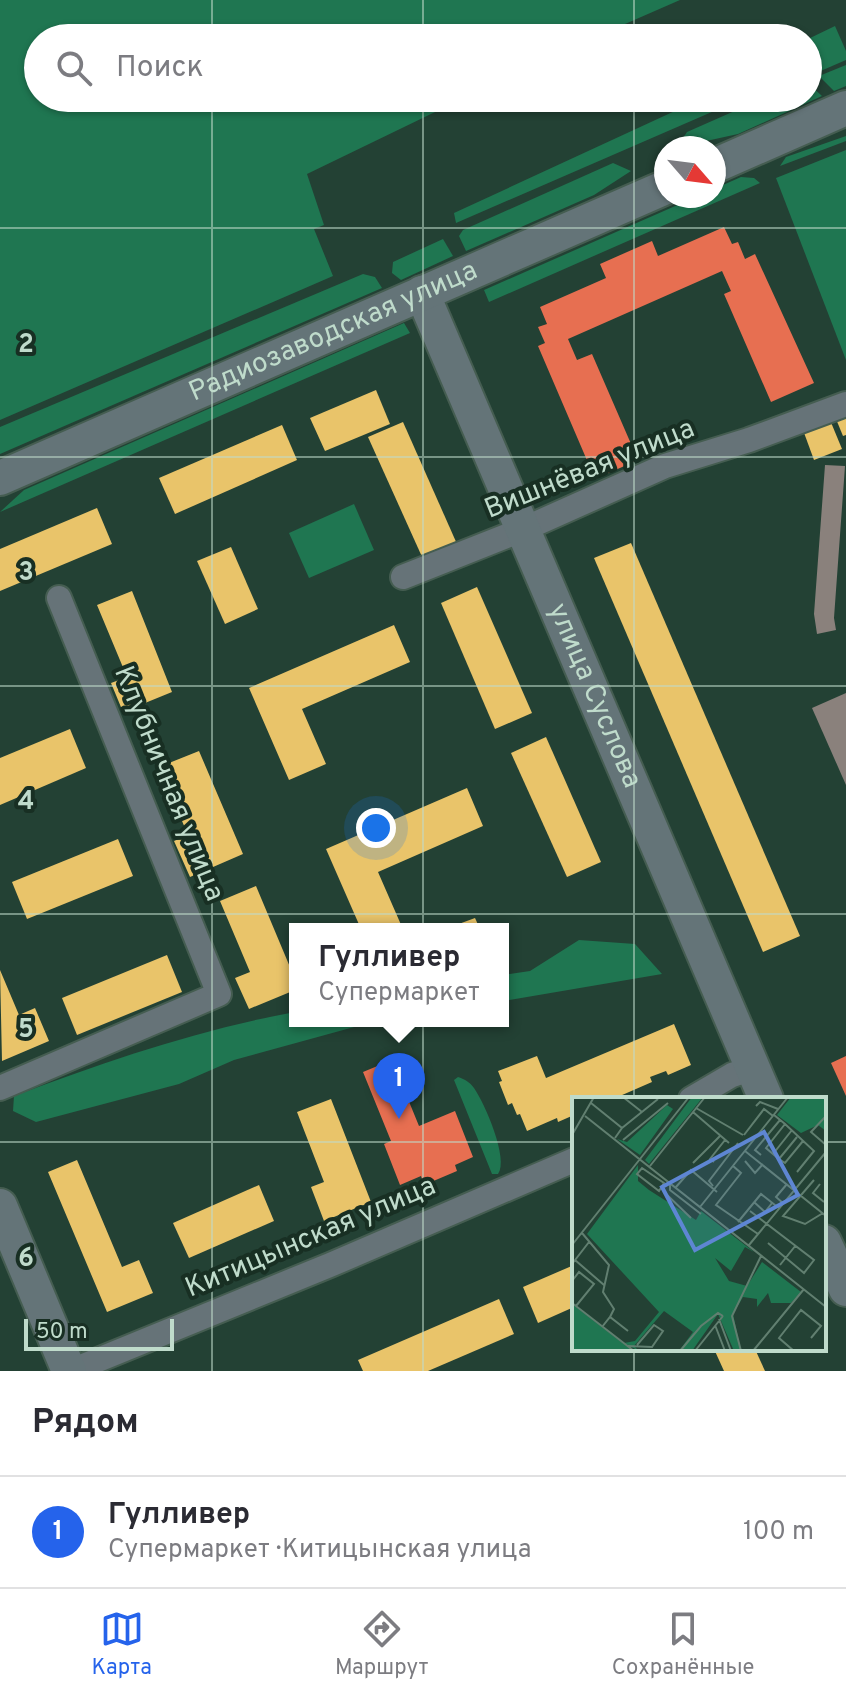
<!DOCTYPE html>
<html lang="ru">
<meta charset="utf-8">
<style>
:root{--surface:#fff;--page:#f7f7f7;--text:#2b2b33;--muted:#7c7c81;--line:#e1e1e2;--accent:#2563eb}
body{margin:0;font-family:Overpass,sans-serif;background:var(--page);color:var(--text)}
.compass{position:absolute;left:654px;top:136px;width:72px;height:72px;border-radius:50%;background:var(--surface);box-shadow:0 2px 6px #0004;rotate:118deg}
.scale{position:absolute;left:24px;bottom:20px;width:150px;box-sizing:border-box;padding-left:8px;border:4px solid #bfdbcb;border-top:0;font-size:22px;line-height:28px;white-space:nowrap;color:#bfdbcb;-webkit-text-stroke:6px #182f23;paint-order:stroke}
.you{position:absolute;left:376px;top:828px;width:28px;height:28px;margin:-20px;border:6px solid #fff;border-radius:50%;background:#1a73e8;box-shadow:0 0 0 12px #1a73e833}
.badge{display:grid;place-items:center;width:52px;height:52px;border-radius:50%;background:var(--accent);color:#fff;font-size:26px;font-weight:700}
.pin{position:absolute;translate:-50% -66px;filter:drop-shadow(0 2px 4px #0008)}
.pin::after{content:'';position:absolute;top:42px;width:28px;height:24px;background:inherit;clip-path:polygon(0 0,100% 0,50% 100%)}
.popup{position:absolute;left:289px;top:923px;width:220px;height:104px;box-sizing:border-box;display:grid;place-content:center;border-radius:0px;background:var(--surface);filter:drop-shadow(0 2px 6px #0005);font-size:26px;white-space:nowrap;color:var(--muted)}
.popup b{font-size:30px;color:var(--text)}
.popup::after{content:'';position:absolute;left:50%;top:100%;margin-left:-16px;border:16px solid transparent;border-top-color:var(--surface)}
.list{margin:0;padding:0;list-style:none}
h2{display:flex;justify-content:space-between;align-items:center;height:104px;margin:0;padding:0 32px;font-size:34px}
h2 small{font-size:26px;font-weight:400;color:var(--muted)}
.list li{display:grid;grid-template-columns:52px 1fr auto;gap:24px;align-items:center;box-sizing:border-box;height:112px;padding:0 32px;border-top:2px solid var(--line)}
.list b{display:block;font-size:30px;white-space:nowrap}
.list p{margin:0;font-size:26px;white-space:nowrap;color:var(--muted)}
.list em{font-size:26px;font-style:normal;color:var(--muted)}
.icon{flex:none;width:44px;height:44px;fill:none;stroke:currentColor;stroke-width:2;stroke-linecap:round;stroke-linejoin:round}
.map{position:relative;flex:none;width:846px;height:1371px;overflow:hidden}
.search{position:absolute;background:var(--surface);box-shadow:0 2px 6px #0004;left:24px;right:24px;top:24px;height:88px;display:flex;align-items:center;gap:20px;box-sizing:border-box;padding:0 28px;border-radius:44px;color:var(--muted);font-size:30px}
.sheet{height:216px;background:var(--surface)}
nav{display:flex;justify-content:space-around;align-items:center;box-sizing:border-box;height:112px;border-top:2px solid var(--line);background:var(--surface);font-size:22px;color:var(--muted)}
nav a{display:grid;justify-items:center;gap:4px}
nav .on{color:var(--accent)}
.map>svg:first-child{display:block}
.green{fill:#1f7651}
.homes{fill:#e9c46a}
.shops{fill:#e76f51}
.industry{fill:#8a817c}
.lines{fill:none;stroke-linecap:round;stroke-linejoin:round}
.street-casing{stroke:#455d51;stroke-width:28}
.secondary-casing{stroke:#455d51;stroke-width:38}
.street{stroke:#667378;stroke-width:24}
.secondary{stroke:#647478;stroke-width:34}
.grid{fill:none;stroke:#bfdbcb;stroke-width:2;stroke-opacity:0.55}
.labels{text-anchor:middle;dominant-baseline:central;stroke-width:8;stroke-linejoin:round;paint-order:stroke}
.street-label{font-size:28px;fill:#bfdbcb;stroke:#182f23}
.inset-road{fill:none;stroke:#617f70;stroke-width:2}
.view{fill:#5e86d3;fill-opacity:0.15;stroke:#5e86d3;stroke-width:4}
.inset-edge{fill:none;stroke:#bfdbcb;stroke-width:4}
.grid-label{font-size:26px;text-anchor:middle;font-weight:bold;fill:#bfdbcb;stroke:#182f23;stroke-width:8;stroke-linejoin:round;paint-order:stroke}
</style>
<div class="map">
<svg width="846" height="1371" viewBox="0 0 846 1371">
<rect width="100%" height="100%" fill="#234134"/>
<g class="green">
<path d="M0,0h680l-87,38h-555v60h426l-157,76 17,51 -10,4 19,47 -333,144z"/>
<path d="M835,26l11,25v9l-30,13 -8,-4v-30z"/>
<path d="M846,65v21l-12,5 -15,-15z"/>
<path d="M808,83l14,13 -84,38 -50,11 -5,-7 4,-6 77,-34h44z"/>
<path d="M703,98h41l-288,125 -2,-10z"/>
<path d="M846,136v5l-66,25 6,-9z"/>
<path d="M846,150v210l-70,-182z"/>
<path d="M613,163l18,8 -37,24 -128,56 -7,-15 4,-6z"/>
<path d="M741,177l13,1 6,5 -271,119 -5,-12 214,-94h16v-7z"/>
<path d="M443,239l10,17 -52,24 -9,-7 1,-11z"/>
<path d="M363,274l12,3 7,11 -382,166v-27z"/>
<path d="M404,323l6,10 -410,179 24,-22z"/>
<path d="M354,504l20,46 -65,28 -20,-45z"/>
<path d="M579,940l56,4 27,30 -159,27v-26l27,-4z"/>
<path d="M295,1012v9h81l-142,39 -55,24 -143,38 -23,-11 1,-15c93,-35 183,-66 281,-84z"/>
<path d="M458,1077c6,2 12,5 16,11 11,16 35,71 24,86h-6l-38,-94z"/>
</g>
<g class="homes">
<path d="M376,390l14,34 -65,27 -15,-33z"/>
<path d="M846,415v20l-3,1 -7,-17z"/>
<path d="M830,420l12,29 -28,11 -11,-30z"/>
<path d="M403,422l54,122 -34,15 -55,-122z"/>
<path d="M282,425l15,35 -122,54 -16,-36z"/>
<path d="M97,508l15,36 -112,47v-42z"/>
<path d="M631,543l169,393 -37,16 -169,-394z"/>
<path d="M231,547l27,62 -33,15 -28,-63z"/>
<path d="M477,587l55,126 -37,16 -54,-126z"/>
<path d="M132,591l40,101 -49,20 -12,-29 16,-6 -30,-72z"/>
<path d="M394,625l16,37 -108,47 24,55 -37,16 -40,-92z"/>
<path d="M70,729l16,39 -86,37v-47z"/>
<path d="M546,737l55,125 -34,15 -56,-124z"/>
<path d="M199,751l44,103 -53,23 -16,-36 14,-6 -29,-68z"/>
<path d="M467,788l16,38 -105,46 24,55 -41,2 -35,-80z"/>
<path d="M118,839l15,37 -106,43 -15,-37z"/>
<path d="M256,886l39,93v11l-46,19 -14,-31 15,-6 -30,-71z"/>
<path d="M475,918l5,11h-22l-2,-4z"/>
<path d="M167,955l15,37 -105,43 -15,-37z"/>
<path d="M0,970l19,45 16,-7 14,33 -47,20z"/>
<path d="M674,1024l17,41 -23,10 -2,-4 -16,6 2,5 -39,17 -5,-3 -34,3v16l-16,7 -1,-4 -30,13 -7,-17 -3,1 -5,-12 -4,2 -9,-23 3,-1 -4,-10 39,-15 9,22z"/>
<path d="M331,1099l40,103 -47,19 -13,-34 13,-5 -27,-70z"/>
<path d="M77,1160l45,107 17,-7 14,33 -46,19 -59,-140z"/>
<path d="M259,1185l15,36 -85,37 -16,-35z"/>
<path d="M574,1265v42l-36,16 -15,-36z"/>
<path d="M499,1299l15,35 -86,37h-65l-5,-11z"/>
<path d="M714,1349h41l10,22h-41z"/>
</g>
<g class="shops">
<path d="M724,227l8,17 6,-2 7,17 10,-5 59,129 -43,19 -47,-108 7,-3 -9,-20 -154,68 9,21 15,-6 46,106 -43,19 -57,-133 7,-3 -7,-16 9,-3 -7,-17 66,-29 -6,-14 52,-23 6,15z"/>
<path d="M846,1056v40l-15,-33z"/>
<path d="M392,1060l27,66 36,-15 18,46 -18,8 2,6 -33,14 -3,-9 -21,9 -16,-41 7,-3 -28,-69z"/>
</g>
<g class="industry">
<path d="M825,465l20,1 -11,152 2,12 -19,4 -3,-20z"/>
<path d="M846,693v92l-34,-77z"/>
</g>
<g class="lines">
<g class="street-casing">
<g id="street">
<path d="M403,577l121,-48 141,-63 84,-26 97,-36"/>
<path d="M0,1088l219,-94 -160,-396"/>
<path d="M691,1099l41,-24 21,-7"/>
<path d="M71,1371l259,-106 244,-105"/>
</g>
</g>
<g class="secondary-casing">
<g id="secondary">
<path d="M714,166l132,-58"/>
<path id="s1" d="M422,293l344,806"/>
<path id="s2" d="M0,478l666,-291"/>
<path d="M0,1206l69,165"/>
<path d="M824,1242l22,47"/>
</g>
</g>
<use href="#street" class="street"/>
<use href="#secondary" class="secondary"/>
</g>
<path class="grid" d="M212,0v38M423,0v38M634,0v38M212,98v1273M423,98v1273M634,98v1001M0,228h846M0,457h846M0,686h846M0,914h846M0,1142h574M824,1142h22M634,1349v22"/>
<g class="labels">
<g class="street-label">
<text stroke="none"><textPath href="#s2" startOffset="364">Радиозаводская улица</textPath></text>
<text transform="translate(590 470) rotate(-22)">Вишнёвая улица</text>
<text stroke="none"><textPath href="#s1" startOffset="438">улица Суслова</textPath></text>
<text transform="translate(168 784) rotate(68)">Клубничная улица</text>
<text transform="translate(311 1238) rotate(-23)">Китицынская улица</text>
</g>
</g>
<g transform="translate(572 1097)">
<rect width="254" height="254" fill="#234134"/>
<path d="M120,0h11l-54,67 -4,-4zM219,0h35v34l-8,-6 -17,8 -24,-18zM95,8l6,4 -33,46 -23,-16 10,3zM66,68v16l11,9 47,30 5,-9 53,41 -9,-5 -14,24 -16,-13 14,23 18,5 15,-24 39,30 -10,11h-20l-3,-10 -11,14v-8l-14,-2 -10,17 8,37h-7l-16,-37 -26,37h-13l14,-19 -29,-21 -30,35 5,5 -15,-8 11,-2 24,-29 -72,-78zM0,207l61,47h-61z" fill="#1f7651"/>
<path class="inset-road" d="M51,0l19,15M19,6l31,25 -7,10M184,9l4,-4 18,7M124,11l47,27M121,15l36,31M202,18l11,9 -19,24 13,11 18,-22M13,19l241,191M254,19l-15,16 15,13M213,27l29,27 -17,21M50,31l36,-29M0,38l22,-38M172,38l20,-26 9,7M51,43l45,-37M173,54l81,65M201,57l19,-24M189,58l-6,-5 25,-30M207,62l6,4 18,-22M173,64l10,12 8,-9M142,65l-4,-3 15,-19M121,66l28,-28M78,69l55,-69M161,69l8,7 -25,32 42,29M70,71l22,15 -5,8 -22,-17zM242,83l-31,36 22,8 18,-11M98,86v7l31,24M248,87l-7,9 11,9M141,89l-4,-5 29,-38M104,90l15,-17 26,22M92,95l27,26M182,105l11,10 7,-9M212,107l-8,-7 11,-13M128,110l88,-110M178,114l64,49 -10,13 -36,-30M166,125l23,-28 19,15M10,136l27,32 -6,27 11,17 -4,8M0,148l117,-148M177,148l77,-93M3,163l29,25M0,167l17,-22M208,168l16,-20M0,184l7,-9 15,12 -18,22M0,206l62,48M147,222l12,32M143,228l10,26M30,230l8,-10 18,14M56,249l24,1 11,-16 -9,-6 -17,20M108,254l21,-25 17,-13 5,3M123,254l28,-35M169,254l-9,-35 29,-60M181,254l51,-62M222,254l-15,-13 22,-28 20,16 -10,12"/>
<path class="view" d="M192,35l34,63 -103,55 -33,-63z"/>
<rect width="254" height="254" class="inset-edge"/>
</g>
<g class="grid-label">
<text x="26" y="352">2</text>
<text x="26" y="580">3</text>
<text x="26" y="809">4</text>
<text x="26" y="1037">5</text>
<text x="26" y="1266">6</text>
</g>
</svg>
<svg class="compass" viewBox="-18 -18 36 36"><path d="M0-13l5 13h-10z" fill="#e53935"/><path d="M0 13l5-13h-10z" fill="#7c7c81"/></svg>
<div class="scale">50 m</div>
<div class="you"></div>
<div class="pin badge" style="left:399px;top:1119px">1</div>
<div class="popup"><b>Гулливер</b>Супермаркет</div>
<div class="search"><svg class="icon" aria-label="search" viewBox="0 0 24 24"><circle cx="10" cy="10" r="6"/><path d="M15 15l6 6"/></svg>Поиск</div>
</div>
<section class="sheet">
<h2>Рядом<small></small></h2>
<ul class="list">
<li><span class="badge">1</span><div><b>Гулливер</b><p>Супермаркет · Китицынская улица</p></div><em>100 m</em></li>
</ul>
</section>
<nav>
<a class="on"><svg class="icon" aria-label="map" viewBox="0 0 24 24"><path d="M3 6l6-2 6 2 6-2v14l-6 2-6-2-6 2zM9 4v14M15 6v14"/></svg>Карта</a>
<a><svg class="icon" aria-label="directions" viewBox="0 0 24 24"><path d="M12 3l9 9-9 9-9-9zM9 14v-3h6M13 9l2 2-2 2"/></svg>Маршрут</a>
<a><svg class="icon" aria-label="saved" viewBox="0 0 24 24"><path d="M7 4h10v16l-5-4-5 4z"/></svg>Сохранённые</a>
</nav>
